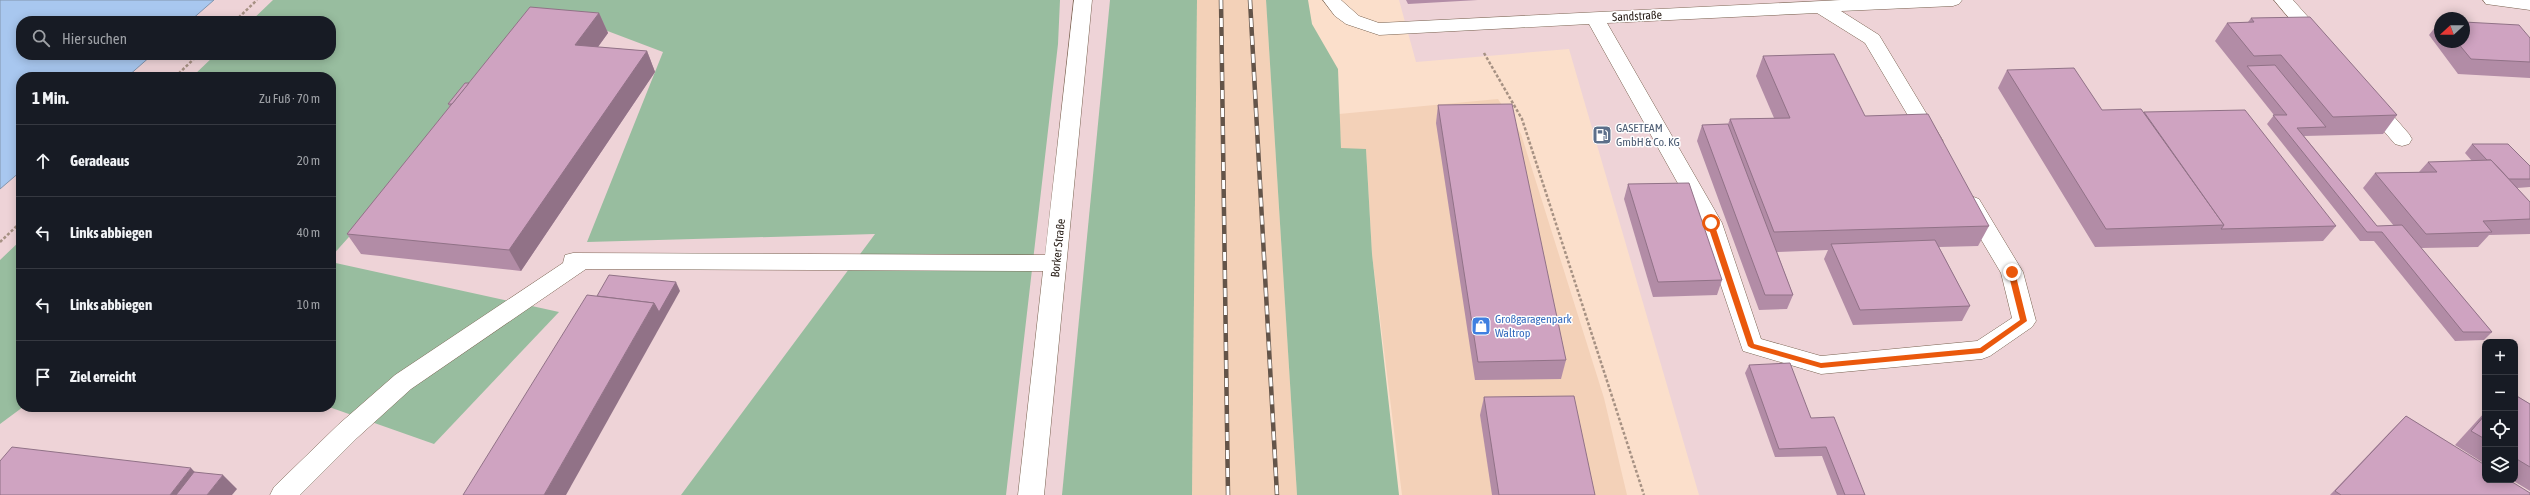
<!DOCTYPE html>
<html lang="de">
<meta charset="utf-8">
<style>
:root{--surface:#171b24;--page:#242831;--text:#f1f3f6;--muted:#9ea1a6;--line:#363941}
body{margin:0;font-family:"Asap Condensed",sans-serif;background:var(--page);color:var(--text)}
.controls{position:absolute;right:12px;bottom:12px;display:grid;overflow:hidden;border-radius:8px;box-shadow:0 2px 10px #0003}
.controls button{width:36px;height:36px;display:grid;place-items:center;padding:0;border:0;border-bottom:1px solid var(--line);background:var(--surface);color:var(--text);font:20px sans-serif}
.compass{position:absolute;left:2434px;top:12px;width:36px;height:36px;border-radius:50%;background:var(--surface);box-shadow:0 2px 10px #0003;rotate:249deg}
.stop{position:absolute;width:12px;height:12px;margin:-9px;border:3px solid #ea580c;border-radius:50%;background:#fff}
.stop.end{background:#ea580c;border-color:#fff;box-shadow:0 1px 4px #0008}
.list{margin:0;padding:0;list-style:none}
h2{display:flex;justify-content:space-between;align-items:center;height:52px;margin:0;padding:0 16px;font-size:17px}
h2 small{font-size:13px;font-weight:400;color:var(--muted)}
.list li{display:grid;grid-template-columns:26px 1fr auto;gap:12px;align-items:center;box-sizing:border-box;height:72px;padding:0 16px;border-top:1px solid var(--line)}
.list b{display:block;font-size:15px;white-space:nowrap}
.list em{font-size:13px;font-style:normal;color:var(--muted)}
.icon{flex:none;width:22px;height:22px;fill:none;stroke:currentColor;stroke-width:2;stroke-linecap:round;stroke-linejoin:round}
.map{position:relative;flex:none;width:2530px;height:495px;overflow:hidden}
.search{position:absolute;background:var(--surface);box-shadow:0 2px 10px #0003;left:16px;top:16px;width:320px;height:44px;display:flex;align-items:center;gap:10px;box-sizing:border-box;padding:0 14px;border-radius:16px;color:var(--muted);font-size:15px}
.panel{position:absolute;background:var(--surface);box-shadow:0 2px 10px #0003;left:16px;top:72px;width:320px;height:340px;border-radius:16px}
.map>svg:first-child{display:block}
.built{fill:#f3d1b8}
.industrial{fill:#eed3d7;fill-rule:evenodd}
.green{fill:#98bd9f}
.water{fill:#a8c7ef;stroke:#8295ae}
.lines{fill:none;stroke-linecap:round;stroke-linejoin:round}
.minor-casing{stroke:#796250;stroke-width:1}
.path{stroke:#a69183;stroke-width:2.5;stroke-dasharray:3 2;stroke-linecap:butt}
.minor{fill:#fff;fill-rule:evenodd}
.rail-casing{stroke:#635449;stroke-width:4.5}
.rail{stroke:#fff;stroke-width:3;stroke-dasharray:9;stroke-linecap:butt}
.wall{fill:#b28ca6}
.shaded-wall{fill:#917287}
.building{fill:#cfa3c1;stroke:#917287}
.route{fill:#ea580c}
.labels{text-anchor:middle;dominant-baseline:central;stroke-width:3;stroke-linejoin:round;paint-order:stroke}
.street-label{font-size:12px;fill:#291f18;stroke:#fff}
.service-label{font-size:12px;fill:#4e5e75;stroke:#fff;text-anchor:start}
.shop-label{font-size:12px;fill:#366cbe;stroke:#fff;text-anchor:start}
</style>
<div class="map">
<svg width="2530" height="495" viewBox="0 0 2530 495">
<rect width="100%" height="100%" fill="#fbdfcb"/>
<g class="built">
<path d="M1197,0h69l31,495h-105z"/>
<path d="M1498,99l23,35 83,264 23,97h-225l-30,-241 -6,-105h-25l-2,-35z"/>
</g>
<g class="industrial">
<path d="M0,0h1150l-20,495h-1130zM21,21h310v34h-310zM21,77h310v330h-310z"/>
<path d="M1399,0h1093l38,4v491h-831l-130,-446 -153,13zM2440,18h24v24h-24zM2485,342h30v138h-30z"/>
</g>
<g class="green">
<path d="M273,0h787l-2,44 -52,451h-325l194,-261 -288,8 76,-190 -111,-42 -221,247v-180h-139l23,-22h116v-34h-80z"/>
<path d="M1110,0h87l-5,495h-130z"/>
<path d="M1266,0h42l4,24 26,45 3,79 25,1 6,105 27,241h-102z"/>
<path d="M21,240v167h2l-23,17v-164z"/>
<path d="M331,262l228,50 -125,132 -105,-37z"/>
</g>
<path class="water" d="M0,0h214l-24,21h-169v34h131l-25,22h-106v94l-21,18z"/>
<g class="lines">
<g class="minor-casing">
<g id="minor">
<path d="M1074,0h18l-48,495h-26l25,-224 -457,-2 -175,120 -54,49 -57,57h-30l4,-8 65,-63 56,-49 168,-112 2,-8 8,-2 472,2z"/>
<path d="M1323,0h18l18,16 20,7 462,-23h121l-3,4 -6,2 -112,5 38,24 64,106 -3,5 -7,2 -7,-2 -61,-103 -48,-30 -210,10 115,200 39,116 60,17 156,-15 35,-23 -11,-45 -41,-69 3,-5 8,-3 8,3 44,73 13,49 -4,6 -42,29 -8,3 -161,15 -78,-23 -43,-128 -111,-199 -210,11 -33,-11 -11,-8z"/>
<path d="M2274,0h19l31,35 2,4 -2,4h-14z"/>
<path d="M2483,0h47v10l-44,-6z"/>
<path d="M2370,95l7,2 32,37 3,5 -3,5 -7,2 -7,-2 -32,-37 -3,-5 3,-5z"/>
</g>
</g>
<g class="path">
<path d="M235,21l22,-21"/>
<path d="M1484,53l38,66 122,376"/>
<path d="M175,77l23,-22"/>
<path d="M0,242l21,-20"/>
</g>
<use href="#minor" class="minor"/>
<g class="rail-casing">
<g id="rail">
<path d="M1221,0l7,495"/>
<path d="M1250,0l27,495"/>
</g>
</g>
<use href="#rail" class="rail"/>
</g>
<g class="wall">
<path d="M1406,0h72l-70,4z"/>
<path d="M599,13l9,20 -10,14 49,4 8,21 -134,199 -160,-17 -14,-20 103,-127 -2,-3z"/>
<path d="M2251,18l146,97 -14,19 -79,2 73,90h17l-31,-38 12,-15 44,-1 9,-10 44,-1 -7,-8 7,-9 58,22v21l-13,1 13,14v32l-41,1 -11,12 -57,1 71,84 -8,8 -29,1 -81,-100h-14l-93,-117 7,-9 -59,-74 12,-18 21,-1z"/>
<path d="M2440,21v21h24l66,-4v40l-72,-4 -29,-39z"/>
<path d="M1763,56l102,60 124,110 -11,20 -39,1 31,59 -8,15 -109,4 -29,-66 4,-9 -51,2 16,43 -6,14 -28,1 -62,-169 5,-16 26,-1 2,-5 44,-1 -18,-42z"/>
<path d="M2007,70l95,40 42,2 192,114 -13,15 -228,6 -97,-159z"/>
<path d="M1438,105l128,255 -5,19 -86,1 -39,-257z"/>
<path d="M1628,184l94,96 -5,15 -64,2 -29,-98z"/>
<path d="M1749,365l62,53 54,77h-28l-15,-39 -47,1 -30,-84z"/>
<path d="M2515,395l15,9v87l-18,-11h3z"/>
<path d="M1484,397l111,98h-103l-12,-80z"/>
<path d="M2485,412v52l-30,-19z"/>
<path d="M2406,416l124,79h-200l58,-61z"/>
</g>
<g class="shaded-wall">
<path d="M599,13l9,20 -24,33 -9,-21z"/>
<path d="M647,51l8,21 -134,199 -12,-21z"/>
<path d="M676,282l4,9 -114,204h-22l110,-192z"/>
<path d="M191,468l17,18 -7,9h-31z"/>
<path d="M223,475l14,14 -5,6h-25z"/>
</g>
<g class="building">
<path d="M530,7l69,6 -24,32 72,6 -138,199 -162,-16z"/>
<path d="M2310,17l87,98 -64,2 -52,-62 -27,1 -27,-33 27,-1 -3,-4z"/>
<path d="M2464,22l55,3 11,13v24l-59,-3 -14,-17h7z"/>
<path d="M1834,54l31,62 63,-2 61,112 -215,6 -44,-113 60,-1 -27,-62z"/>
<path d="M2275,65l51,62 -29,1 80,98 25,-1 90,107h-29l-81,-100h-15l-94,-117h14l-40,-49z"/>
<path d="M2074,68l28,42 39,-1 83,116 -118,4 -99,-159z"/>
<path d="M465,83h4l-17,21h-4z"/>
<path d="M1512,104l54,256 -88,2 -40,-257z"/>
<path d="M2245,110l91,116 -115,3 3,-4 -80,-113z"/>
<path d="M1728,124l65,171h-28l-63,-170z"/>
<path d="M2472,144h36l22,22v13h-21l-18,-19h-4z"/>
<path d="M2491,160l39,42v17l-47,2 9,11 -66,2 -51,-61 62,-1 -9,-10z"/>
<path d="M1689,183l33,97 -64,2 -30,-98z"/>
<path d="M1935,240l35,66 -110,4 -29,-66z"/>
<path d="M609,275l67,7 -17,30 -5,-9 -57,-7z"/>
<path d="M587,295l67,8 -110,192h-81z"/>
<path d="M1790,363l21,55 23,-1 31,78h-20l-19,-48 -47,2 -30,-84z"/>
<path d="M2515,395l15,9v63l-15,-9z"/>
<path d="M1574,396l21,99h-96l-15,-98z"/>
<path d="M2485,415v24l-14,-8z"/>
<path d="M2406,416l79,49v15h24l21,13v2h-189l-6,-4z"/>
<path d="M12,447l179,21 -21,27h-170v-34z"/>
<path d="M194,472l29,3 -16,20h-31z"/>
</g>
<path class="route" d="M1711,221l3,2 40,121 67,19 159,-15 40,-28 -12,-48 4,-2 3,2 12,49 -45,32 -161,15 -70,-20 -3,-2 -41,-123z"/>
<defs>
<g id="fuel-square" transform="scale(1)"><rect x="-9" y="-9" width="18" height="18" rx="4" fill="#5c6f8a" stroke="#fff"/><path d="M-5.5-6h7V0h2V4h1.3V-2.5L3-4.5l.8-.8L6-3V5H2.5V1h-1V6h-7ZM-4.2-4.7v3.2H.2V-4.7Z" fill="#fff"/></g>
<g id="shop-square" transform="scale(1)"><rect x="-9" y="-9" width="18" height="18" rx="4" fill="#3f7fe0" stroke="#fff"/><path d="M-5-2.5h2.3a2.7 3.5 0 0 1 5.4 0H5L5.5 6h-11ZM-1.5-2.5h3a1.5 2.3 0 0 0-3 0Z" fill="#fff"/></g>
</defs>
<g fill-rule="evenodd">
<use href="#fuel-square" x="1602" y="135"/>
<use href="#shop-square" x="1481" y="326"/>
</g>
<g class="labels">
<g class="street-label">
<text transform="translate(1637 16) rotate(-3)">Sandstraße</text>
<text transform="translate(1058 248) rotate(-84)">Borker Straße</text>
</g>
<g class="service-label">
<text x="1616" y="128">GASETEAM<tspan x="1616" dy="14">GmbH &amp; Co. KG</tspan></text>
</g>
<g class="shop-label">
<text x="1495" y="319">Großgaragenpark<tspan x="1495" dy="14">Waltrop</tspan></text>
</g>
</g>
</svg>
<div class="controls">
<button>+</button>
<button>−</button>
<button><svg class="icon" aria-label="locate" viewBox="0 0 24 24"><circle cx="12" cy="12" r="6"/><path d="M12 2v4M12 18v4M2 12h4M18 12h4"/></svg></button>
<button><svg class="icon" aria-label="layers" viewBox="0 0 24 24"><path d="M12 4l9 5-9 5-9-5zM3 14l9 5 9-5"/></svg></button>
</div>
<svg class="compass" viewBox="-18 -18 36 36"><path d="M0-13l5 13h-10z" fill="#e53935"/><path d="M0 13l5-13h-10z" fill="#9ea1a6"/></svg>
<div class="stop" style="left:1711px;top:223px"></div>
<div class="stop end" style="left:2012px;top:272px"></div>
<div class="search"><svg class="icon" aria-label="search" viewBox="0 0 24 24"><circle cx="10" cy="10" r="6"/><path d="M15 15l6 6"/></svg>Hier suchen</div>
<section class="panel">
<h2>1 Min.<small>Zu Fuß · 70 m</small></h2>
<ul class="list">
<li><svg class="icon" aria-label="ahead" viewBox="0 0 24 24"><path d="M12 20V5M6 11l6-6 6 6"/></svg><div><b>Geradeaus</b></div><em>20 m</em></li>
<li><svg class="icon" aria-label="left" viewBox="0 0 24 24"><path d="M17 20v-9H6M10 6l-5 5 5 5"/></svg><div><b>Links abbiegen</b></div><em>40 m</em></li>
<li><svg class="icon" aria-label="left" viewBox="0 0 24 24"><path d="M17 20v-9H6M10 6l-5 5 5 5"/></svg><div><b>Links abbiegen</b></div><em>10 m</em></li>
<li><svg class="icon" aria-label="arrive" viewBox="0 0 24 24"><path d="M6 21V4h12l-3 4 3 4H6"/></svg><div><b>Ziel erreicht</b></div></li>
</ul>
</section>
</div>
